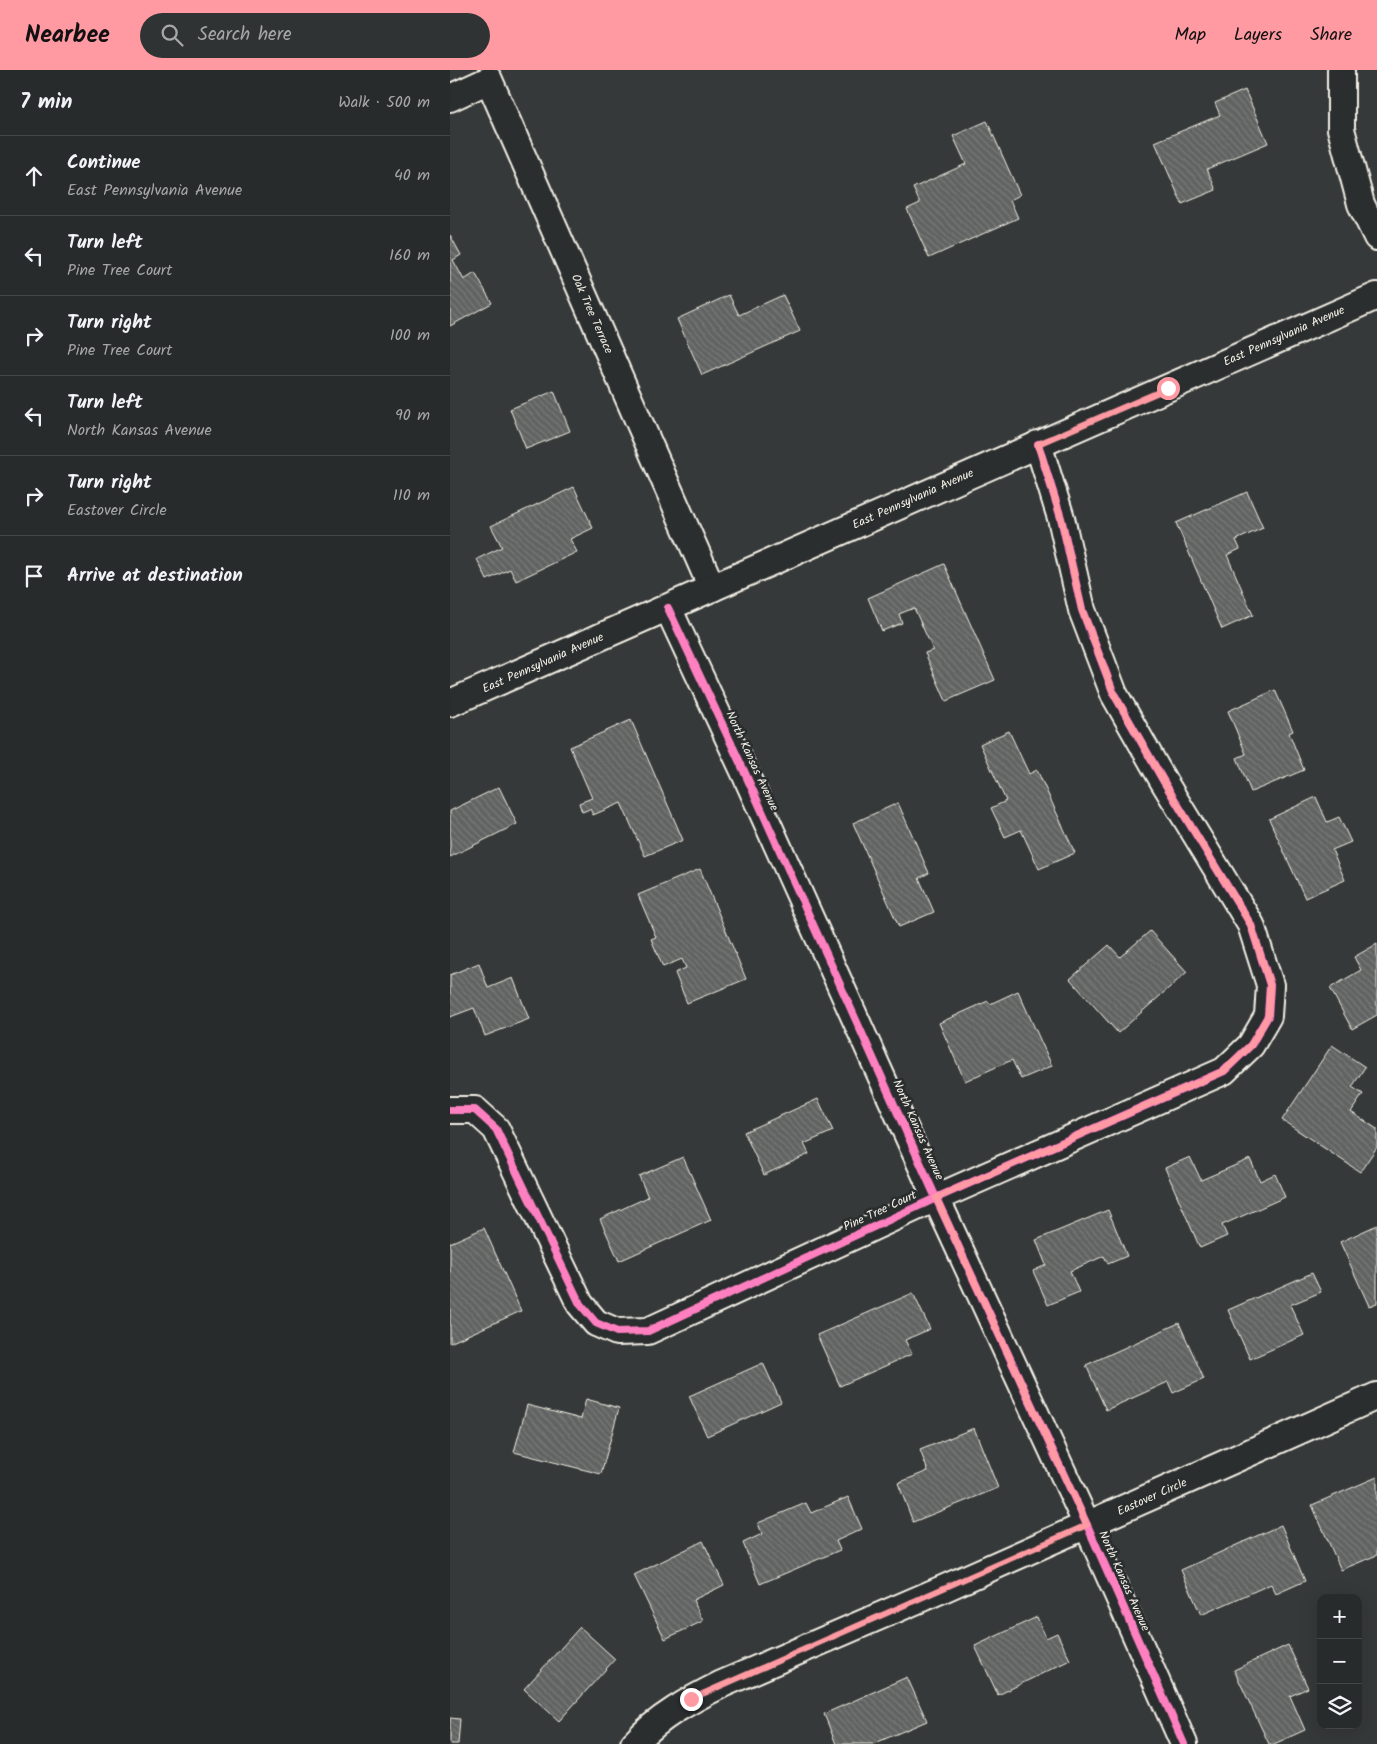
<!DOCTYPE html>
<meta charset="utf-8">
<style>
:root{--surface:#282b2b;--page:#303333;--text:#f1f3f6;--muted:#a5a7a9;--line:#444747;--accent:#ff9aa2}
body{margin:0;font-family:Kalam,sans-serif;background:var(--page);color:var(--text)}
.controls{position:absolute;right:15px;bottom:15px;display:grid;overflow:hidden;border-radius:10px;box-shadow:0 5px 20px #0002}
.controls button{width:45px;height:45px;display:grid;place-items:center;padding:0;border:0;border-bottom:1px solid var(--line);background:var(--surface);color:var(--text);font:25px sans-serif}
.stop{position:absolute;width:15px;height:15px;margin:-11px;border:4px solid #ff9aa2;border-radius:50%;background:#fff}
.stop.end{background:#ff9aa2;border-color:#fff;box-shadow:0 1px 5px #0008}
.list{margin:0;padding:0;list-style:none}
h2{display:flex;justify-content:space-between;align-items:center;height:65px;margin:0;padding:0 20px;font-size:21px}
h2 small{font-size:16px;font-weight:400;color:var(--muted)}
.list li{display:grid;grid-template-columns:32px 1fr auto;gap:15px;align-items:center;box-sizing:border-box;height:80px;padding:0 20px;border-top:1px solid var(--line)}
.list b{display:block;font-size:19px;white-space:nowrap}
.list p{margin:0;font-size:16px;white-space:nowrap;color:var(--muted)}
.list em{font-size:16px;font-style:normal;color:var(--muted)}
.icon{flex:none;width:28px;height:28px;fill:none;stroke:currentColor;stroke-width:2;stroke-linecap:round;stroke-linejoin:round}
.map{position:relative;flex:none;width:927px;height:1674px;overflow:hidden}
header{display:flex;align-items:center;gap:30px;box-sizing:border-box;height:70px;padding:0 25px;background:var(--accent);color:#111}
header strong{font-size:24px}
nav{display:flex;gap:28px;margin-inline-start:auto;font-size:18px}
.search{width:350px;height:45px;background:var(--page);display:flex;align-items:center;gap:12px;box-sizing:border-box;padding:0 18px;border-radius:28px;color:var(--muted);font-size:19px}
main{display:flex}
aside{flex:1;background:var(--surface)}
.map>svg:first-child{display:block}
.building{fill:url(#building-back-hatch);stroke:#f4f1e8}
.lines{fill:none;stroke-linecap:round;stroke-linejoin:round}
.minor-casing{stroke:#f4f1e8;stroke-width:30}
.minor{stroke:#2a2d2e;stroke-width:26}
.cycleway-casing{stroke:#2a2d2e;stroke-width:11}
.cycleway{stroke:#ff80c0;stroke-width:8}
.route{stroke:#ff9aa2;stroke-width:6}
.labels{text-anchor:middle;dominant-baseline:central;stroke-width:5;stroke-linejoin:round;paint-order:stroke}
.street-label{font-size:12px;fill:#f4f1e8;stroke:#2a2d2e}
</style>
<header>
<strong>Nearbee</strong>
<div class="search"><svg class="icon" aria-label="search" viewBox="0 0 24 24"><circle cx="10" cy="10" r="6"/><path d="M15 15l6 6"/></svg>Search here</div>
<nav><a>Map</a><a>Layers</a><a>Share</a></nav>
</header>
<main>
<aside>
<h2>7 min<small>Walk · 500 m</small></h2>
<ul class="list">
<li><svg class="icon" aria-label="ahead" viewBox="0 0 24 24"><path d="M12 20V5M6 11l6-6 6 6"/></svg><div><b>Continue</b><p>East Pennsylvania Avenue</p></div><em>40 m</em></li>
<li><svg class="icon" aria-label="left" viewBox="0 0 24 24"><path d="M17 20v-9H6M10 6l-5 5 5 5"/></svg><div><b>Turn left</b><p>Pine Tree Court</p></div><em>160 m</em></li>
<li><svg class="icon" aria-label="right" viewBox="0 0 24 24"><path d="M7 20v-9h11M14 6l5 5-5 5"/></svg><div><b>Turn right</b><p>Pine Tree Court</p></div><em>100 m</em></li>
<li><svg class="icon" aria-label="left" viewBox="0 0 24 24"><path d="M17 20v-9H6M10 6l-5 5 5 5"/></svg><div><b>Turn left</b><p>North Kansas Avenue</p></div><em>90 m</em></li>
<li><svg class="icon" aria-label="right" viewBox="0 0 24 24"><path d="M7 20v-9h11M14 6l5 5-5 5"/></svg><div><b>Turn right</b><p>Eastover Circle</p></div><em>110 m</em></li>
<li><svg class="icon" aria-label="arrive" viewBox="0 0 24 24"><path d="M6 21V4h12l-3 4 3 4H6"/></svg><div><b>Arrive at destination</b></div></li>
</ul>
</aside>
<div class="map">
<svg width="927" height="1674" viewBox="0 0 927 1674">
<defs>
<pattern id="building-back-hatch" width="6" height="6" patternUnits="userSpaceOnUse" patternTransform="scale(1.25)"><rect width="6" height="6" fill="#616362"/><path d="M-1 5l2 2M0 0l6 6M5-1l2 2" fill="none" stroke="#787a78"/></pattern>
</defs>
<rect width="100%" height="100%" fill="#363939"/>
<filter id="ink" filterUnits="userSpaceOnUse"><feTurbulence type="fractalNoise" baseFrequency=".02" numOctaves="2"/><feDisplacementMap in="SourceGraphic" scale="10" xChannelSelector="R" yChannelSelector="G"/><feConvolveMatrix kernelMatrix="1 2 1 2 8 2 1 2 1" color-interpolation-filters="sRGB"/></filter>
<g filter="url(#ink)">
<g class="building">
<path d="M795,20l23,53 -61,26 9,21 -34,14 -27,-62 65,-27 -5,-12z"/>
<path d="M537,51l33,74 -10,5 8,18 -89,40 -22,-49 13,-6 -7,-15 53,-24 -13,-28z"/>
<path d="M0,165l11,20 -8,5 11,20 11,-7 17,30 -42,23z"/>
<path d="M279,225l10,20 44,-20 17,36 -98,44 -25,-56z"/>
<path d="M104,321l16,40 -44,18 -16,-40z"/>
<path d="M124,417l19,41 -23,11 7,13 -61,29 -6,-12 -23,11 -10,-21 25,-12 -11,-21z"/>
<path d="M797,422l16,36 -27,12 4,9 -13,6 26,60 -31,14 -46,-106z"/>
<path d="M494,494l51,116 -49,21 -21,-48 8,-3 -19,-42 -15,6 3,9 -20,8 -14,-33z"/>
<path d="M825,620l18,41 -4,2 15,37 -53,22 -14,-34 9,-4 -18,-43z"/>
<path d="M181,650l52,120 -38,16 -24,-53 -28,12 -3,-6 -8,3 -3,-9 13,-5 -22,-51z"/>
<path d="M559,661l20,43 8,-4 38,83 -36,16 -18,-39 -16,7 -14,-29 15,-7 -26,-57z"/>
<path d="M49,717l18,37 -67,33v-46z"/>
<path d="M866,727l11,25 12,-5 12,25 -19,8 13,30 -40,18 -36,-79z"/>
<path d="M448,733l31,70 -10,5 15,34 -35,15 -46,-104z"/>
<path d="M250,799l46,110 -59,24 -12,-30 11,-5 -4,-9 -19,8 -12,-28 5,-2 -18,-42z"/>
<path d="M700,861l37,41 -69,61 -48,-54 39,-34 11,12z"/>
<path d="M927,874v71l-25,14 -22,-41 31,-18 -7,-13z"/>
<path d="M29,893l9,25 25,-10 16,41 -44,17 -11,-28 -24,9v-42z"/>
<path d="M568,921l34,75 -31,13 -9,-19 -47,21 -26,-58 49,-22 2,3z"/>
<path d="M882,975l33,22 -13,20 11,7 -12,18 26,17v18l-17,25 -78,-52z"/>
<path d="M368,1029l15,32 -29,13 5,10 -45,21 -20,-43z"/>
<path d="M233,1087l28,63 -92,41 -19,-42 48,-22 -9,-21z"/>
<path d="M740,1087l11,23 49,-21 10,22 15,-7 10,23 -63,28 5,11 -27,12 -35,-80z"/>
<path d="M658,1140l19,46 -19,8 -4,-8 -34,15 9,21 -31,13 -15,-34 13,-6 -10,-25z"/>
<path d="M927,1155v78l-8,3 -29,-64z"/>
<path d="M34,1158l37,83 -71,32v-100z"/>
<path d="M862,1203l9,19 -31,13 14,30 -54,24 -22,-49z"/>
<path d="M463,1223l17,36 -25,11 7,14 -72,32 -23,-51z"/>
<path d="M729,1253l25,56 -31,14 -5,-11 -62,28 -20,-45z"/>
<path d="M313,1293l18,39 -74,34 -18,-40z"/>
<path d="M136,1329l33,9 -18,66 -87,-22 13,-47 54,14z"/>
<path d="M524,1358l24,60 -85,34 -15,-39 30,-12 -8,-21z"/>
<path d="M927,1407v78l-36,15 -29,-65z"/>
<path d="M398,1427l14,32 -26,12 4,9 -80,34 -17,-41 19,-9 -4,-11 48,-20 5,10z"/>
<path d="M831,1455l24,56 -29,13 -5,-10 -70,31 -20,-45z"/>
<path d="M253,1471l21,44 -31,15 10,21 -38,18 -31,-64z"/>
<path d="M587,1547l9,21 11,-5 13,27 -72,35 -23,-49z"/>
<path d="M130,1557l35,32 -56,62 -35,-32z"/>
<path d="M838,1575l20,43 -18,8 15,34 -31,14h-5l-35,-74z"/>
<path d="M457,1607l20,44 -54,23h-37l-12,-30z"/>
<path d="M0,1648l10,1 -2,25h-8z"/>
</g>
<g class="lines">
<g class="minor-casing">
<g id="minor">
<path d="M891,0v59l20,75 16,33"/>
<path d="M0,28l39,-18 223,508"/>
<path d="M218,538l76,163 192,427 151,327 97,219"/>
<path d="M0,633l927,-407"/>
<path d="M0,1040h25l21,19 84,175 16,19 21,9 31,-1 288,-133 288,-127 27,-26 17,-29 2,-31 -19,-60 -87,-143 -50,-88 -32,-84 -21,-92 -23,-74"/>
<path d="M184,1674c24,-27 56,-44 88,-60l223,-96 432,-192"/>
</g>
</g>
<use href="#minor" class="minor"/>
<g class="cycleway-casing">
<g id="cycleway">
<path d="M218,538l76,163 192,427 151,327 97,219"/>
<path d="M0,1040h25l21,19 84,175 16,19 21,9 31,-1 288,-133 288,-127 27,-26 17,-29 2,-31 -19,-60 -87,-143 -50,-88 -32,-84 -21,-92 -23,-74"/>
</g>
</g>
<use href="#cycleway" class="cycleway"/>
</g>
</g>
<g class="lines" filter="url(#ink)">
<path class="route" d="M241,1629l396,-174 -151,-327 288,-127 27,-26 17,-29 2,-31 -19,-60 -87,-143 -50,-88 -32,-84 -21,-92 -23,-74 130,-56"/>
</g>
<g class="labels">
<g class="street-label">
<text transform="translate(142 244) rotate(66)">Oak Tree Terrace</text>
<text transform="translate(834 266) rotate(-24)">East Pennsylvania Avenue</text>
<text transform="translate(463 429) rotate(-24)">East Pennsylvania Avenue</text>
<text transform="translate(93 593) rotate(-24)">East Pennsylvania Avenue</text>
<text transform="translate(302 691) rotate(65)">North Kansas Avenue</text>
<text transform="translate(468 1060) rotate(66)">North Kansas Avenue</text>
<text transform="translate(430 1141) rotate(-25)">Pine Tree Court</text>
<text transform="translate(702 1427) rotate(-24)">Eastover Circle</text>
<text transform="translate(674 1511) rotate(66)">North Kansas Avenue</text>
</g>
</g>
</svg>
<div class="controls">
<button>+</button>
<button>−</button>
<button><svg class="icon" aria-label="layers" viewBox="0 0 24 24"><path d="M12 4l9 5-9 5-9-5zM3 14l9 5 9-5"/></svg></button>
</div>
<div class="stop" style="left:718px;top:318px"></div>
<div class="stop end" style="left:241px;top:1629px"></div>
</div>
</main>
